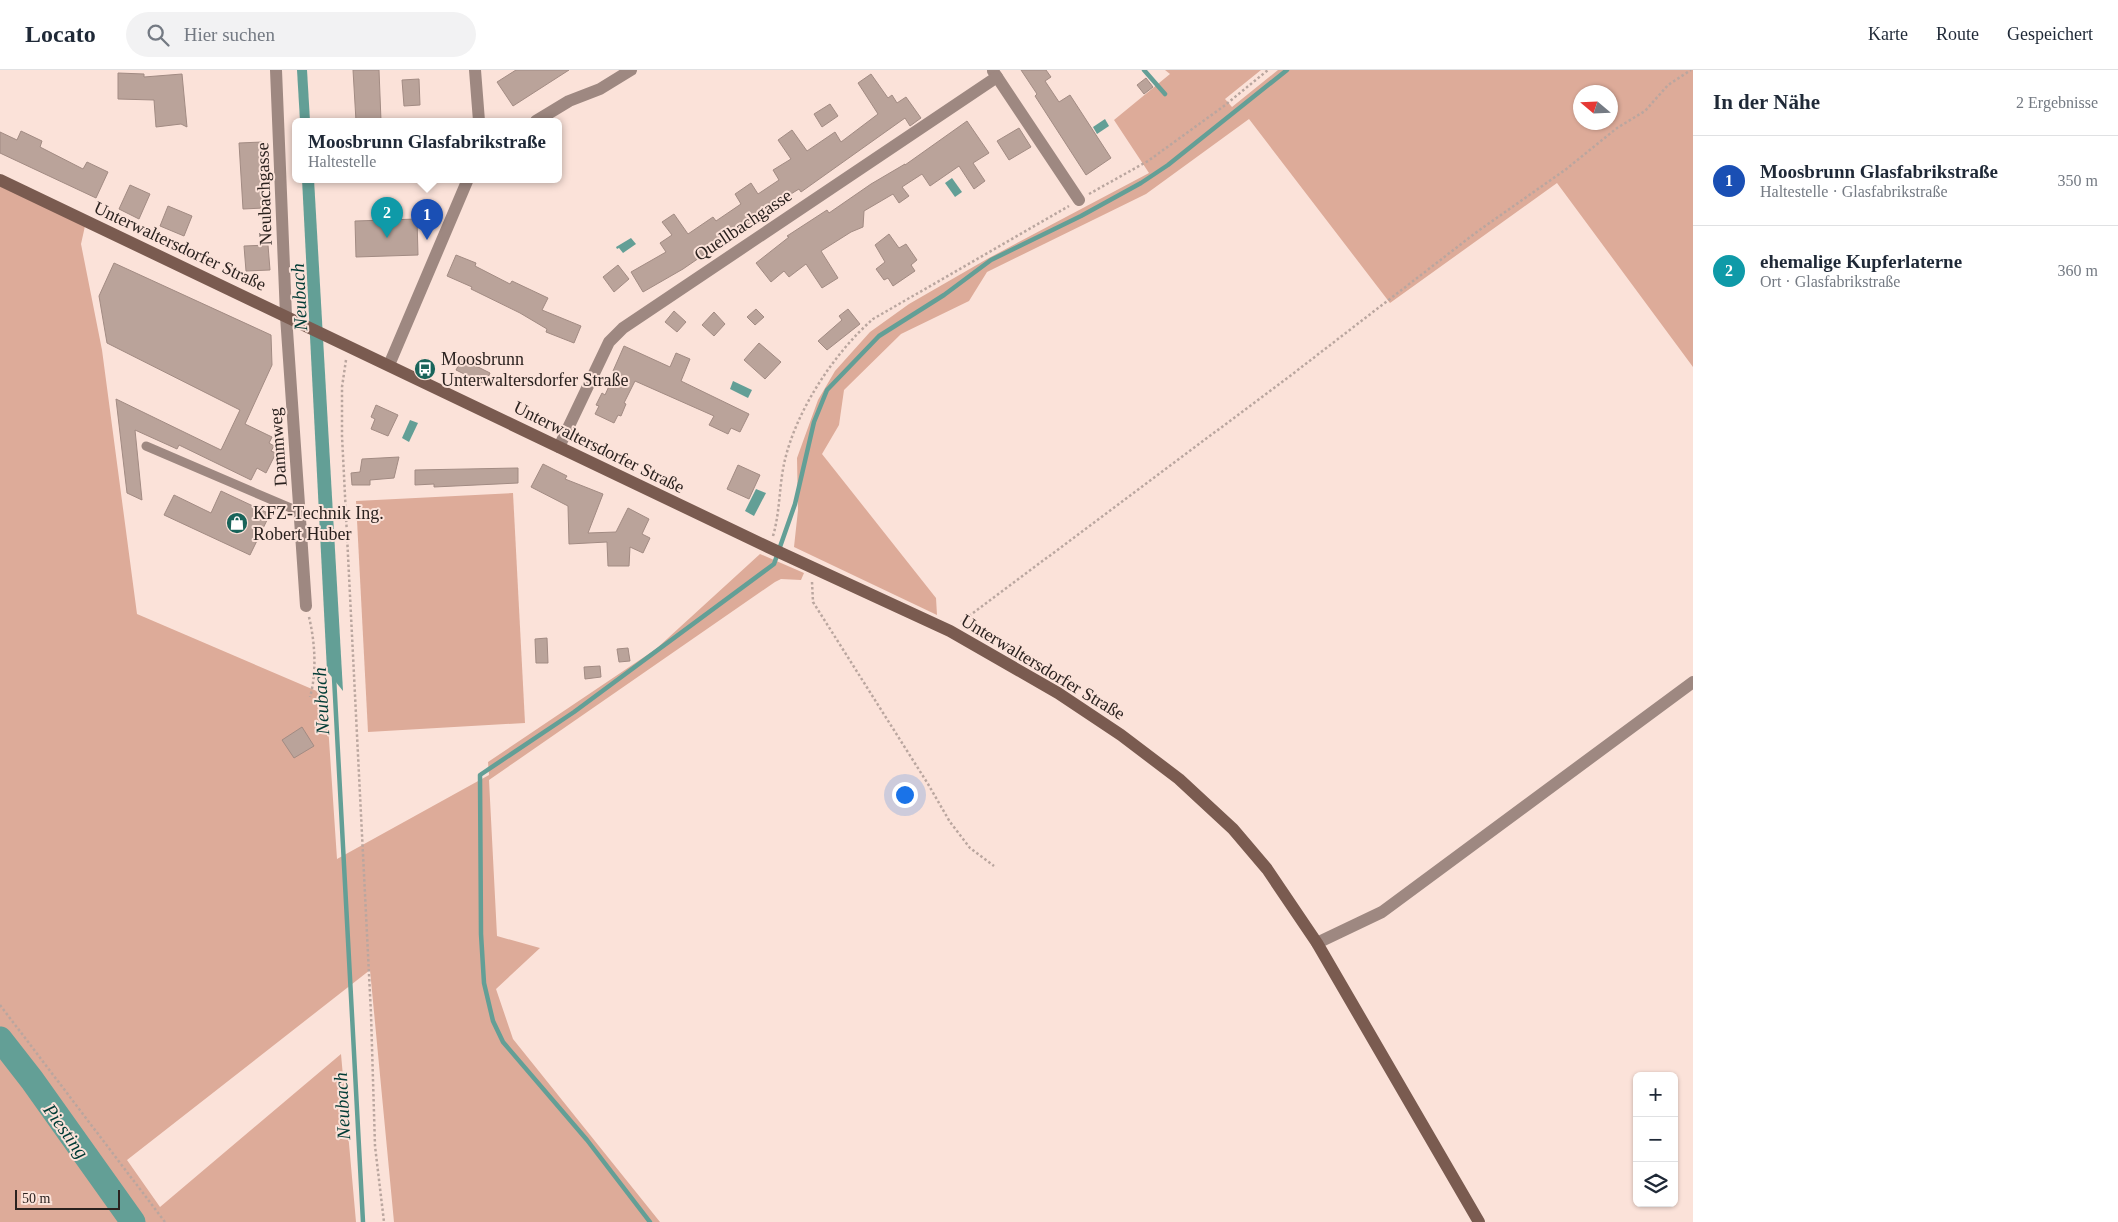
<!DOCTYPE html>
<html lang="de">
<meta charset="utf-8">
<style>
:root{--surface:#fff;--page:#f2f2f3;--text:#1f2937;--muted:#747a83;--line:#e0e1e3;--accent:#7c3aed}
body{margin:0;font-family:"Times New Roman",serif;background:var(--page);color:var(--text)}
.controls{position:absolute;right:15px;bottom:15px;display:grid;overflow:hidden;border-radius:8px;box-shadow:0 1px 4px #0004}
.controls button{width:45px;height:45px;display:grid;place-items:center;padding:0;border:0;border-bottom:1px solid var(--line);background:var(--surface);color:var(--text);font:25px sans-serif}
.compass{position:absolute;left:1573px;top:15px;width:45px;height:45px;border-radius:50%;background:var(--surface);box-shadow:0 1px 4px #0004;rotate:289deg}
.scale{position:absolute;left:15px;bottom:12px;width:105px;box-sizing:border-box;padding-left:5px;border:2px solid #2b221f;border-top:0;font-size:14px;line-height:18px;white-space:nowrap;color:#2b221f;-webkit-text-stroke:4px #fbe2d9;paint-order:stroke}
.you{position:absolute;left:904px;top:724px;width:18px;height:18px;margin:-12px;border:4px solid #fff;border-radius:50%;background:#1a73e8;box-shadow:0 0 0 8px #1a73e833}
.badge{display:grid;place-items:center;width:32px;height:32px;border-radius:50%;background:var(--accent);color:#fff;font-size:16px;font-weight:700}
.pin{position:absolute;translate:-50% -41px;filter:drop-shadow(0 1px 2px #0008)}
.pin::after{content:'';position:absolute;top:26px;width:18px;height:15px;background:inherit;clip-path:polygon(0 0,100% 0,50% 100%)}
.popup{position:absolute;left:292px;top:48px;width:270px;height:65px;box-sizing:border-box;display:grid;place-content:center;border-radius:8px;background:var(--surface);filter:drop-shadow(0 1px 4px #0005);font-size:16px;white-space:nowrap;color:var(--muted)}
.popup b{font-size:19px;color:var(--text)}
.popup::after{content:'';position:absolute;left:50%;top:100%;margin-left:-10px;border:10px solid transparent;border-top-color:var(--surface)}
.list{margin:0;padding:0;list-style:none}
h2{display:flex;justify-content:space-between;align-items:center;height:65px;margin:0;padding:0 20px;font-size:21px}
h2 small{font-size:16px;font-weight:400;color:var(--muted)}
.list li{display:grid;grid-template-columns:32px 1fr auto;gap:15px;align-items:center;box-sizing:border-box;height:90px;padding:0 20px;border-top:1px solid var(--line)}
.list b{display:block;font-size:19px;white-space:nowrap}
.list p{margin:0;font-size:16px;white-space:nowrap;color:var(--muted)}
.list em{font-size:16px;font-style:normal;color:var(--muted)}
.icon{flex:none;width:28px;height:28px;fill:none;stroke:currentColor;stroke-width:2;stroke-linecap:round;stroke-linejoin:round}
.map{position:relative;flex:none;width:1693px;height:1152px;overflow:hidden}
header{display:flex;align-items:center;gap:30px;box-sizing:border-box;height:70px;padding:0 25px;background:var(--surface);border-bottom:1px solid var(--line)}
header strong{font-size:24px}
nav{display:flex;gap:28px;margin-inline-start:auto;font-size:18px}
.search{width:350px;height:45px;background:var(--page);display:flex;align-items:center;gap:12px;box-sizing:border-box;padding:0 18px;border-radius:28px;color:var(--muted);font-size:19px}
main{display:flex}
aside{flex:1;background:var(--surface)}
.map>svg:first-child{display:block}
.green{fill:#ddab99;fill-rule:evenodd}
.water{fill:#639f96}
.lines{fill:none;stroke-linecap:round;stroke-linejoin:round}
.stream{stroke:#639f96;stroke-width:4.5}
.river{stroke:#639f96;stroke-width:25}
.building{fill:#baa39a;stroke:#a28b83}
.path{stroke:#baa69f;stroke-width:2.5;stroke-dasharray:2.5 2.5;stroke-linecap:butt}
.service{stroke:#9e8881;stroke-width:9}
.minor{stroke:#9e8881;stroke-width:12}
.secondary{stroke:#7a5b50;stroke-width:12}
.labels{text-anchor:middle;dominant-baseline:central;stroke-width:4;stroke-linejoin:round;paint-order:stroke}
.street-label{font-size:18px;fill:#2b221f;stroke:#fbe2d9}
.poi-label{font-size:18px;fill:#2b221f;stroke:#fbe2d9;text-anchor:start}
.water-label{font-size:19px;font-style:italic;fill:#003b35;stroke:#fbe2d9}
</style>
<header>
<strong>Locato</strong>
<div class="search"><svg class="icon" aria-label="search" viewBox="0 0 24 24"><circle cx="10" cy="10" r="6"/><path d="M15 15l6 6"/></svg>Hier suchen</div>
<nav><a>Karte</a><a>Route</a><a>Gespeichert</a></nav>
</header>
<main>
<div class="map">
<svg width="1693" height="1152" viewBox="0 0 1693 1152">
<rect width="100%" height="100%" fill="#fbe2d9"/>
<g class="green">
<path d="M1165,0h96l-36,29 7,8 46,-37h415v297l-136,-184 -167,120 -141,-184 -103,75 -159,78 -18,29 -68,33 -57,56 -5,35 -17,29 114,144 1,17 -143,-68 4,-37 -1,-52 21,-58 17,-29 35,-39 39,-28 78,-45 162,-86 -35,-53 56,-46zM1580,22h30v30h-30z"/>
<path d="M0,116l85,40 -4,18 21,106 35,264 189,81 11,164 152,-84 -1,-13 168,-113 104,-95 44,19 -3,7 -20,-1 -6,3 -286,198 8,156 43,12 -44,41 17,50 147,183h-266l-24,-252 -243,190 33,47 181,-153 15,168h-356z"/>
<path d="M513,423l12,230 -157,9 -12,-231z"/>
</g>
<g class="water">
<path d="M297,0h10l3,51h-10z"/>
<path d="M1105,49l4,7 -12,8 -4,-7z"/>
<path d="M952,108l10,14 -7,5 -10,-14z"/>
<path d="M302,109h12l29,512 -16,-20z"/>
<path d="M631,168l5,6 -13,9 -4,-5 -2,1 -1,-2z"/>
<path d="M733,311l19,9 -4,8 -18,-9z"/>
<path d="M410,350l8,3 -9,19 -7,-4z"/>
<path d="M756,419l10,4 -12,23 -9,-5z"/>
</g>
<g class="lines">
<g class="stream">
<path d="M1144,0l21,24"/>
<path d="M334,607l29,545"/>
<path d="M650,1152l-63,-82 -84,-98 -10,-21 -9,-38 -3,-49 -1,-159 94,-63 200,-148 21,-60 19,-82 13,-32 52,-54 65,-41 47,-35 90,-44 60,-33 27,-18 119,-95"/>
</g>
<path class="river" d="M0,969l32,41 101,142"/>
</g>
<g class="building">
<path d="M353,0h26l2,51h-25z"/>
<path d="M516,0h53l-56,36 -16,-24z"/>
<path d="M1021,0h25l5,7 -6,4 14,21 11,-7 41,63 -25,17 -51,-79 2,-2z"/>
<path d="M118,3l26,1v3l38,-3 5,53 -6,-3 -25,3 -2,-27 -36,-1z"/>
<path d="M871,4l17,24 4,-3 5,8 9,-6 15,21 -11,8 -5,-8 -104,74 -2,-3 -18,11 1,1 -99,68 -40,23 -12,-20 35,-20 -6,-9 12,-8 -10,-13 12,-8 14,20 25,-17 3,4 25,-17 -6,-10 16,-11 7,11 21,-14 -6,-10 18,-11 -13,-19 14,-10 15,21 28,-19 6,10 37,-28 -20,-31z"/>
<path d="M1146,8l7,9 -9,7 -7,-9z"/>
<path d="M419,9l1,26 -16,1 -2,-26z"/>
<path d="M830,34l8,12 -16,11 -8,-13z"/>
<path d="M967,51l22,32 -16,10 12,18 -11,8 -15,-23 -29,20 -8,-12 -20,13 7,9 -10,7 -6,-9 -29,17 -1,16 -12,5 -30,19 17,27 -16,10 -16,-24 -17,13 -5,-6 -13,11 -15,-19 33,-26 -2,-1 40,-26 2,3 42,-29 34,-20v1z"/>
<path d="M1019,58l12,19 -22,13 -12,-19z"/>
<path d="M21,61l21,10 -2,6 43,22 4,-7 21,10 -12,26 -96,-45v-21l17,8z"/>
<path d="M262,72l2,66 -21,1 -4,-66z"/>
<path d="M130,115l20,9 -11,25 -20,-10z"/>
<path d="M168,136l24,10 -8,20 -24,-10z"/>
<path d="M417,149l1,36 -62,2 -1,-36z"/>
<path d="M889,164l10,14 7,-4 11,16 -6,5 4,6 -22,15 -5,-8 -4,2 -8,-11 9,-7 -10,-17z"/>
<path d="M268,175l2,25 -24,1 -2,-25z"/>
<path d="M456,185l20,8 -1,3 35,18 2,-3 36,17 -6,12 39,16 -7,17 -28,-11 1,-3 -27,-16 -49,-24 1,-2 -25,-11z"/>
<path d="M114,193l157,72 1,30 -27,59 27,13 -3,6 5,3 -3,5 5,2 -10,20 -9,-5 -6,12 -72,-35 -2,4 -42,-19 7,70 -15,-7 -11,-94 105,51 19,-40 -133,-67 -8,-47z"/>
<path d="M618,195l11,14 -15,13 -11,-15z"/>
<path d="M756,239l8,8 -9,8 -8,-8z"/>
<path d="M848,239l12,15 -33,26 -9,-9 24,-21 -3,-4z"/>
<path d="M674,241l12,11 -9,10 -12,-10z"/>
<path d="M714,242l11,12 -11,12 -12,-11z"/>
<path d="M759,273l22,19 -16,17 -21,-19z"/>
<path d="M624,276l46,21 6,-14 14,6 -9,22 68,33 -9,18 -9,-4 -3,6 -19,-9 5,-9 -79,-35 -11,22 2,1 -5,12 -3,-1 -4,8 -19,-9 4,-8 -3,-1 6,-12 3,2 10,-22 -2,-2z"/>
<path d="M462,289l28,14 -5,11 -29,-14z"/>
<path d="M376,335l22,10 -10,21 -17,-7 4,-10 -4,-2z"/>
<path d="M399,387l-5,21 -24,2v5h-18l-1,-12 9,-1 2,-13z"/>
<path d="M543,394l24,12 -2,3 38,15 -15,39 28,-1 12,-24 21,11 -7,15 8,4 -7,15 -13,-6 -1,19h-21l-1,-24 -38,2 -1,-38 -37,-19z"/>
<path d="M738,395l22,10 -11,24 -22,-10z"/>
<path d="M518,398v15l-84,4v-3l-19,1v-15z"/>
<path d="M221,421l49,23 -20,41 -86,-40 10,-20 37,18z"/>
<path d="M547,568l1,25h-12l-1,-24z"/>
<path d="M628,578l2,13 -11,1 -2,-13z"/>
<path d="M600,596l1,11 -16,2 -1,-12z"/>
<path d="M302,657l12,19 -20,12 -12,-18z"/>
</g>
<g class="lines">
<g class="path">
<path d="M1089,124l59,-33 76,-55 44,-36"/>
<path d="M346,290l-4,27v49l29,578 4,132 9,76"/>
<path d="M773,466c7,-24 6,-48 11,-72 11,-52 50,-111 89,-145l196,-113"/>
<path d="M812,512l1,20 115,182 22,38 20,26 24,18"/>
<path d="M309,547c6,25 8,55 1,80"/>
<path d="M961,552l329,-246 188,-145 87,-61 52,-42 28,-17 23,-26 23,-15"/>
<path d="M0,935l165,217"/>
</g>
<path class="service" d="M146,376l154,66"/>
<g class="minor">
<path d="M276,0l10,246 20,290"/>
<path d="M475,0l4,51"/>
<path d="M993,1l86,129"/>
<path d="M536,51l33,-20 31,-12 31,-19"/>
<path d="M389,295l79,-186"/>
<path d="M559,377l50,-105 14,-14 374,-251"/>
<path d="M1317,873l65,-31 311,-230"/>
</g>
<path class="secondary" d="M0,110l768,367 182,84 108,62 63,42 58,44 54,50 34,40 50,74 162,279"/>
</g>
<defs>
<g id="bus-disc" transform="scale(1.125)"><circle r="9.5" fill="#19645a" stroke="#fbe2d9"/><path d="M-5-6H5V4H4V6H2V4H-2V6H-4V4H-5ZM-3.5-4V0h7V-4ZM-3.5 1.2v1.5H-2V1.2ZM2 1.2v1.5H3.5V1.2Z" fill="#fff"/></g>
<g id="shop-disc" transform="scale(1.125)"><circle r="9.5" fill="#19645a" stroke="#fbe2d9"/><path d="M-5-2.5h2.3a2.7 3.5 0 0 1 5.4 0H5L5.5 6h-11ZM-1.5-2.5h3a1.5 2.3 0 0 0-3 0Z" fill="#fff"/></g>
</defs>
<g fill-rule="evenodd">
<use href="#bus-disc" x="425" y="299"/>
<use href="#shop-disc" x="237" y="453"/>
</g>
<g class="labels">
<g class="street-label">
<text transform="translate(264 124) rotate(-92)">Neubachgasse</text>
<text transform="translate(743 155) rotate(-34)">Quellbachgasse</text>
<text transform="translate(180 176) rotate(25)">Unterwaltersdorfer Straße</text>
<text transform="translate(278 377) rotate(-94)">Dammweg</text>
<text transform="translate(599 377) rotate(26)">Unterwaltersdorfer Straße</text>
<text transform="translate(1043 597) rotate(31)">Unterwaltersdorfer Straße</text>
</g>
<g class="poi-label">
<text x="441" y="289">Moosbrunn<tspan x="441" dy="21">Unterwaltersdorfer Straße</tspan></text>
<text x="253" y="443">KFZ-Technik Ing.<tspan x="253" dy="21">Robert Huber</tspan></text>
</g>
<g class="water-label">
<text transform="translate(299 227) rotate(-93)">Neubach</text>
<text transform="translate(321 631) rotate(-93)">Neubach</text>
<text transform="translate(342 1036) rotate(-93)">Neubach</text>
<text transform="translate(66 1061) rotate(54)">Piesting</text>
</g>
</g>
</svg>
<div class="controls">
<button>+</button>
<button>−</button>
<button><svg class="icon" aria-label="layers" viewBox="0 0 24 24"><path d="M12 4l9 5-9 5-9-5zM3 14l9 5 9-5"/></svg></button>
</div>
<svg class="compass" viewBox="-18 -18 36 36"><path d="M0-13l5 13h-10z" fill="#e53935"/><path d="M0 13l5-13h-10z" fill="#747a83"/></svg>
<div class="scale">50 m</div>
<div class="you"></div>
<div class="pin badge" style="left:427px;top:170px;background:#1a4fb4">1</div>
<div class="popup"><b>Moosbrunn Glasfabrikstraße</b>Haltestelle</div>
<div class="pin badge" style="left:387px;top:168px;background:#0f9aa8">2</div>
</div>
<aside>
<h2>In der Nähe<small>2 Ergebnisse</small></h2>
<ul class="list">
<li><span class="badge" style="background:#1a4fb4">1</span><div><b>Moosbrunn Glasfabrikstraße</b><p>Haltestelle · Glasfabrikstraße</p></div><em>350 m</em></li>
<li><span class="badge" style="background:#0f9aa8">2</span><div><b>ehemalige Kupferlaterne</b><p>Ort · Glasfabrikstraße</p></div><em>360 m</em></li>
</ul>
</aside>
</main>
